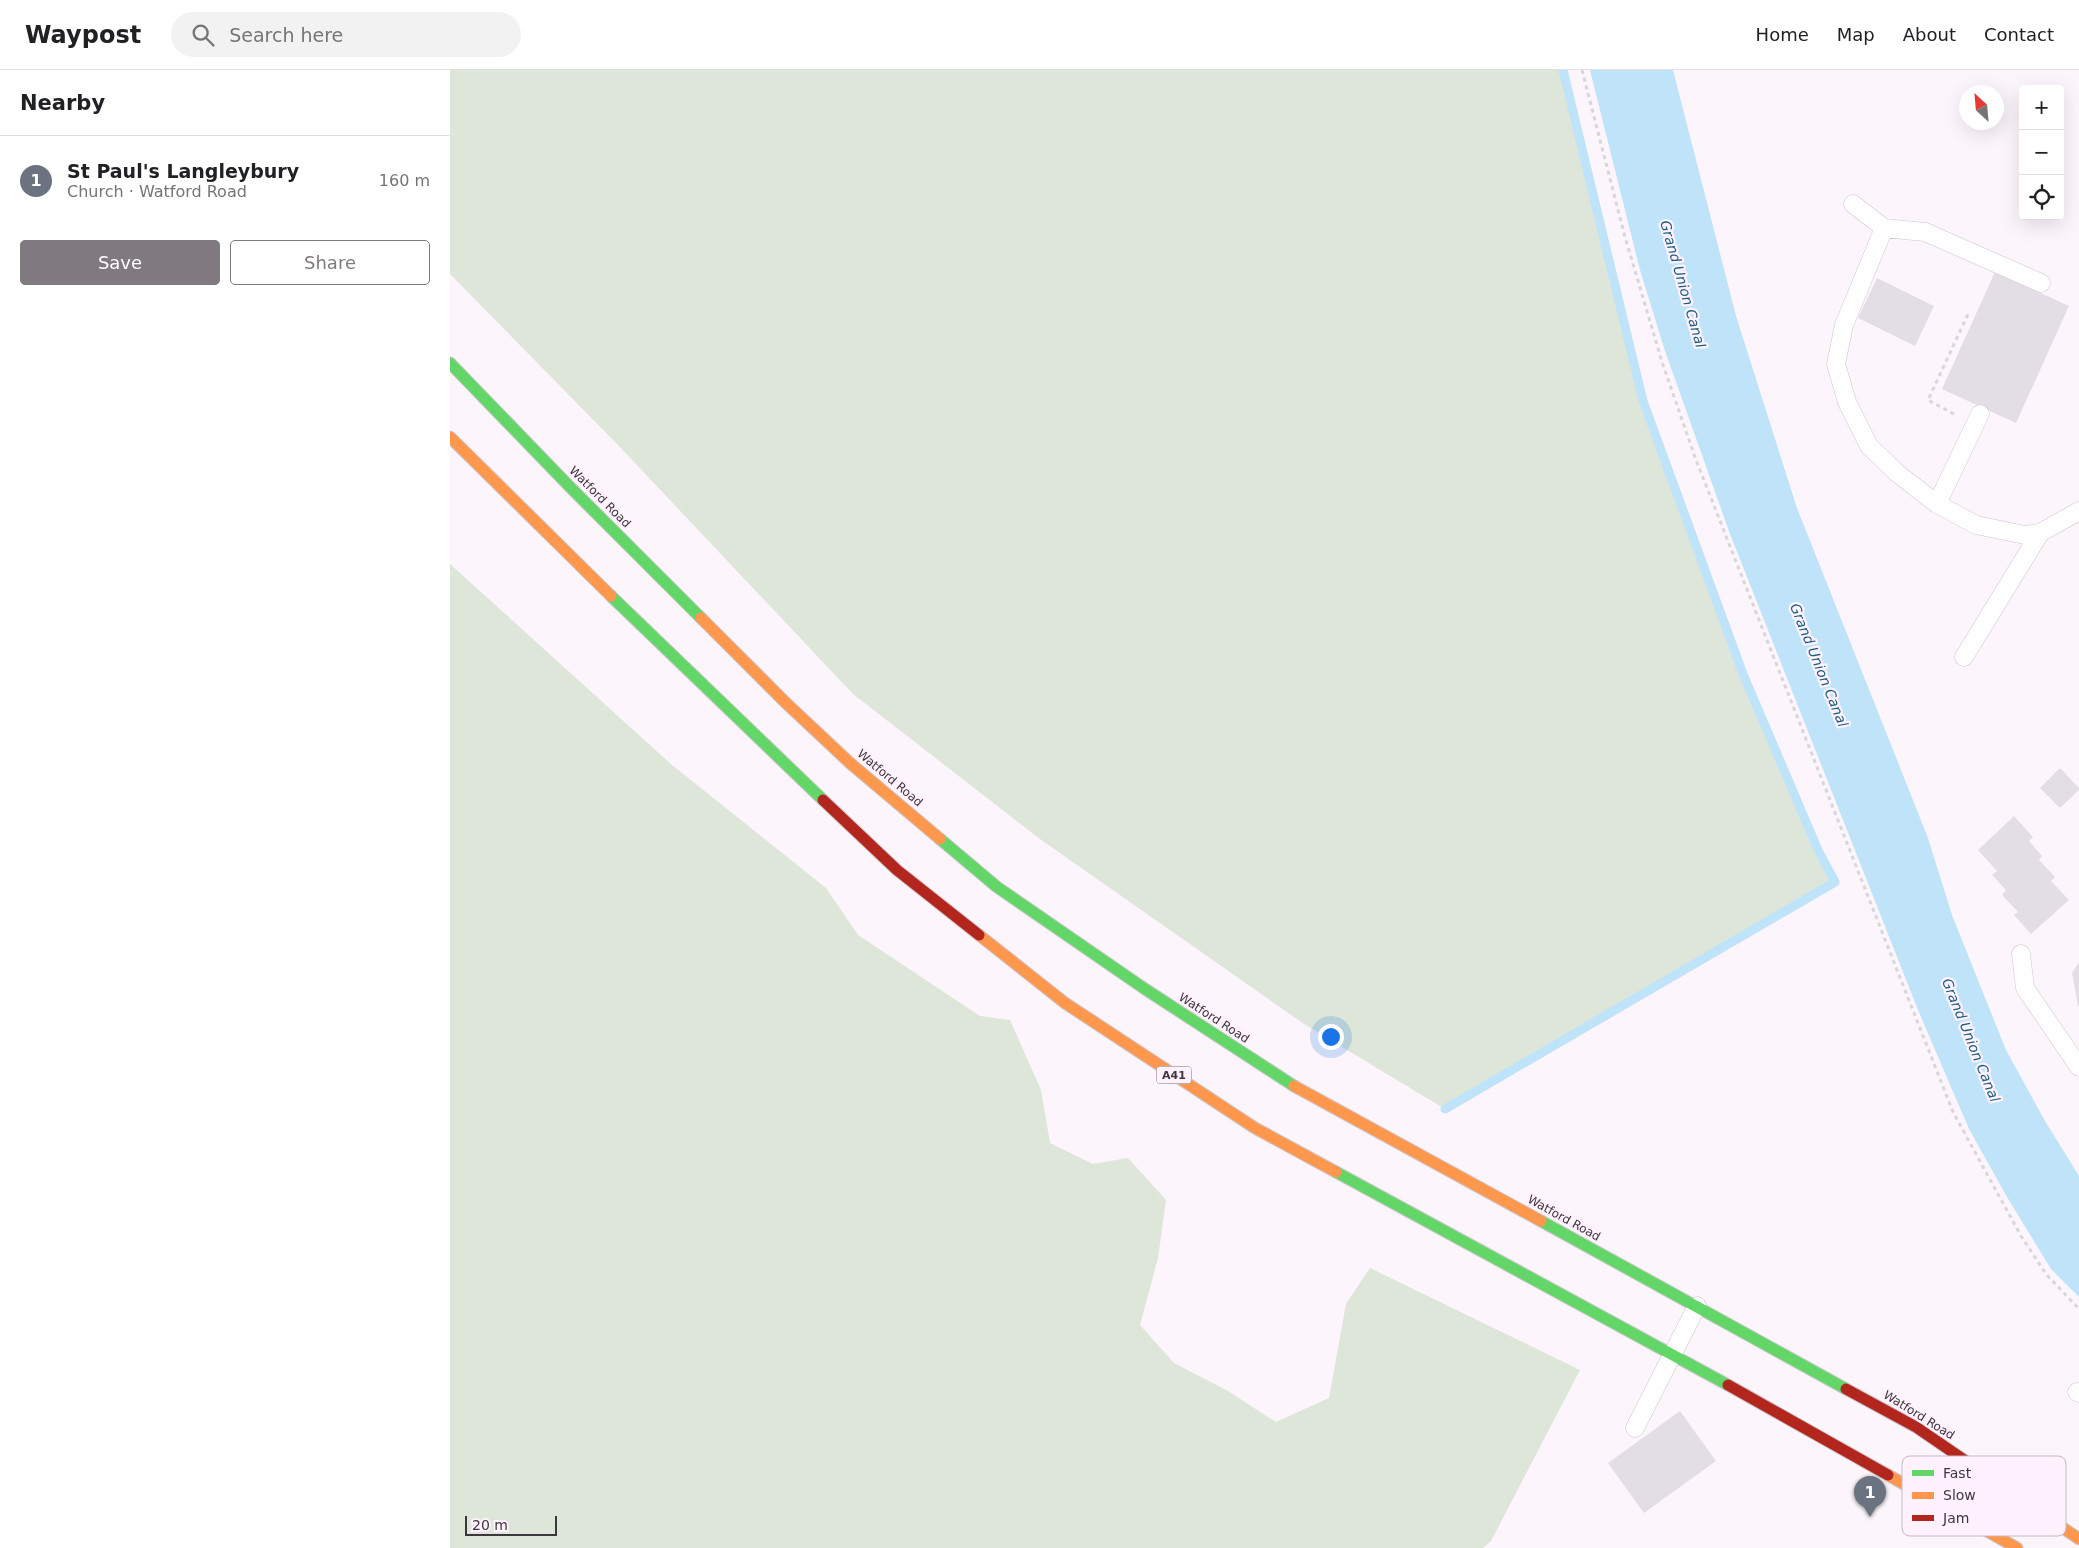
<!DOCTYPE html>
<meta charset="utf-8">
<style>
body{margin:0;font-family:"DejaVu Sans",sans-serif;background:#f2f2f2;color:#202124}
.controls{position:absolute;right:15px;top:15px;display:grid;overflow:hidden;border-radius:5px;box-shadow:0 5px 20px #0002}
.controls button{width:45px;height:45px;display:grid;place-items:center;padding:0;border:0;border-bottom:1px solid #e0e0e0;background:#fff;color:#202124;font:25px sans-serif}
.compass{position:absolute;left:1509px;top:15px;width:45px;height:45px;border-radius:50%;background:#fff;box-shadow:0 5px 20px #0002;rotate:334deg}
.scale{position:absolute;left:15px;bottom:12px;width:92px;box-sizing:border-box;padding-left:5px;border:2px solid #3e363e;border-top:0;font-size:14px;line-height:18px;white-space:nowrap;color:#3e363e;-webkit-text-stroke:4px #fff2fe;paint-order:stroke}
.you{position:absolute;left:880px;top:966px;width:18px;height:18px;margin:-12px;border:4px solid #fff;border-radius:50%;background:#1a73e8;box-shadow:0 0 0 8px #1a73e833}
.badge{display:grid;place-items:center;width:32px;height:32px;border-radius:50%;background:#807980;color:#fff;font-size:16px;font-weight:700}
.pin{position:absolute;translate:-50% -41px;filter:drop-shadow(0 1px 2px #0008)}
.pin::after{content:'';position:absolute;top:26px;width:18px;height:15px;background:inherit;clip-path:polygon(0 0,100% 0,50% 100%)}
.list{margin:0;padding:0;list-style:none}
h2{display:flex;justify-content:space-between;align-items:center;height:65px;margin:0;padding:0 20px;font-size:21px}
h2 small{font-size:16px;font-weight:400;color:#757577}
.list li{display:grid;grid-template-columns:32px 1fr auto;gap:15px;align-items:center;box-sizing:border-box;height:90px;padding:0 20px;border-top:1px solid #e0e0e0}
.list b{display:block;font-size:19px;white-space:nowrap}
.list p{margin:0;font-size:16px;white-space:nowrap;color:#757577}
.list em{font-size:16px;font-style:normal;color:#757577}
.actions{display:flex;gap:10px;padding:15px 20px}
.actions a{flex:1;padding:11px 0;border:1px solid #807980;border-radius:5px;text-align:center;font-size:18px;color:#807980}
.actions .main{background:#807980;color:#fff}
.icon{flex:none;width:28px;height:28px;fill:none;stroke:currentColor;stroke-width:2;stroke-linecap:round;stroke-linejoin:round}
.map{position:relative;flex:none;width:1629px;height:1478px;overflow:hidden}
header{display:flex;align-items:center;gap:30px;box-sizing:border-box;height:70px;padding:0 25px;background:#fff;border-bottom:1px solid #e0e0e0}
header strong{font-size:24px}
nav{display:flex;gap:28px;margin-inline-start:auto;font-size:18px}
.search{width:350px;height:45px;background:#f2f2f2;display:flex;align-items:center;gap:12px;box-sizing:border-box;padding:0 18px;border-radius:28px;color:#757577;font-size:19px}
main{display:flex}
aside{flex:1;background:#fff}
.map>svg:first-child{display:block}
</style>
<header>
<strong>Waypost</strong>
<div class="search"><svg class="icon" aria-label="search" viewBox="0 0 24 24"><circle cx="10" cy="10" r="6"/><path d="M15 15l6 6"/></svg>Search here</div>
<nav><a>Home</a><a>Map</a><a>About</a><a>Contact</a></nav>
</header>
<main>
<aside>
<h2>Nearby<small></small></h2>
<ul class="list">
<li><span class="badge" style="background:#6b7280">1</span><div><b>St Paul's Langleybury</b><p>Church · Watford Road</p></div><em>160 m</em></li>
</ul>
<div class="actions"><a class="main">Save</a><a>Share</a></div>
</aside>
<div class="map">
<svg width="1629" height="1478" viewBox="0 0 1629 1478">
<rect width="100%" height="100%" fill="#fcf5fb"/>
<!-- green -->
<path fill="#dde6d9" d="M0 0H1113L1193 331 1293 604 1368 780 1385 812 995 1039 854 954 590 769 403 624 168 375 0 204Z
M0 494 222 695 376 818 408 865 530 946 560 950 591 1020 600 1073 643 1094 678 1088 716 1130 708 1188 690 1255 724 1293 778 1321 826 1352 879 1328 896 1234 920 1198 1130 1300 1041 1471 1033 1478H0Z"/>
<!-- water -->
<path fill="#bfe4f9" d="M1140 0H1223L1286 246 1347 438 1478 768 1502 845 1556 980 1595 1051 1629 1106V1227L1601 1199 1557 1127 1519 1059 1468 940 1280 464 1215 281 1190 200Z"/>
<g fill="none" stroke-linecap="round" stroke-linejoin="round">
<!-- stream -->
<path stroke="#bfe4f9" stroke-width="9" d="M995 1039 1385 812 1368 780 1293 604 1193 331 1113 0"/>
</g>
<!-- building -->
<path fill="#e3dee6" d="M1545 202 1619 236 1566 353 1492 319Z
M1427 208 1484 236 1465 276 1408 248Z
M1610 698 1629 718V720L1610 738 1590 718Z
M1564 746 1583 767 1579 771 1592 786 1589 790 1605 807 1601 811 1619 830 1581 864 1564 845 1568 842 1552 825 1556 820 1542 805 1547 801 1528 780Z
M1629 892V936H1628L1622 903Z
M1230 1341 1266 1391 1194 1443 1158 1393Z"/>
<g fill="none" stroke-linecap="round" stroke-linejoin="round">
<defs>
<path id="lane" d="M1403 134 1434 158 1394 255 1386 294 1397 332 1419 376 1447 403 1487 434 1526 455 1575 465 1590 463 1629 441
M1434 158 1475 162 1591 213
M1487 434 1530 344
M1514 587 1590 463
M1571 884 1575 918 1629 997
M1627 1322 1629 1323
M1185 1358 1247 1236"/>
<path id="fast" d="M0 293 120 417 251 548
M161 526 373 730
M490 769 547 817 695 919 844 1016
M886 1102 1278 1315
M1091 1151 1396 1319"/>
<path id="slow" d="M0 367 161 526
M251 548 336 633 400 693 490 769
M529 865 615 933 805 1058 886 1102
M844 1016 1091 1151
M1438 1405 1567 1478
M1558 1420 1629 1469"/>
<path id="jam" d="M373 730 447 800 529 865
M1278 1315 1438 1405
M1396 1319 1466 1357 1558 1420"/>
</defs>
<!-- lane casing -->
<use href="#lane" stroke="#cdc6cd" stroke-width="19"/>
<!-- fast casing -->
<use href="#fast" stroke="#cdc6cd" stroke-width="13"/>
<!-- slow casing -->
<use href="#slow" stroke="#cdc6cd" stroke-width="13"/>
<!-- jam casing -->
<use href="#jam" stroke="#cdc6cd" stroke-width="13"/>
<!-- path -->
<path stroke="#d8d6d8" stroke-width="3" stroke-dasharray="4 4" stroke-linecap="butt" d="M1132 0 1175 167 1212 292 1246 390 1503 1042 1571 1166 1596 1204 1629 1239
M1504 344 1478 330 1519 242"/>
<!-- lane -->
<use href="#lane" stroke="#fffefe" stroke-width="18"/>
<!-- fast -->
<use href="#fast" stroke="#63d668" stroke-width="11"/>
<!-- slow -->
<use href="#slow" stroke="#ff974d" stroke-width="11"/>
<!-- jam -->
<use href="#jam" stroke="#b3261e" stroke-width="11"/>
</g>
<g text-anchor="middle" stroke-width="4.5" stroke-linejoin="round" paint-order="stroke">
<!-- shield labels -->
<rect fill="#fff2fe" stroke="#786e78" stroke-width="1" x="706.5" y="996.5" width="35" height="17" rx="4"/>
<g font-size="11" font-weight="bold" fill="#3e363e">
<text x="724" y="1009">A41</text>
</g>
<!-- street labels -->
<g font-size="12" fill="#3e363e" stroke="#fff2fe">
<text transform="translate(150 427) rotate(45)" y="4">Watford Road</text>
<text transform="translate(440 708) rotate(40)" y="4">Watford Road</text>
<text transform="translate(764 948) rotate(33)" y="4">Watford Road</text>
<text transform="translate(1114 1148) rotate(29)" y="4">Watford Road</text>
<text transform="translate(1469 1345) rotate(32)" y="4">Watford Road</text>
</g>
<!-- water labels -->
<g font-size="14" font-style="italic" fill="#1b5e7a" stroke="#fff2fe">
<text transform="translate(1233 214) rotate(74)" y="5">Grand Union Canal</text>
<text transform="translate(1369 595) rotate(68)" y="5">Grand Union Canal</text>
<text transform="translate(1521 970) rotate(68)" y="5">Grand Union Canal</text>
</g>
</g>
<!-- legend -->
<rect x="1452" y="1386" width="164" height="80" rx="8" fill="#fff2fe" stroke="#c5bac4" stroke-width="1"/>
<rect x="1462" y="1400" width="22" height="6" fill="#63d668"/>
<rect x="1462" y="1422" width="22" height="7" fill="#ff974d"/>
<rect x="1462" y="1445" width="22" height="6" fill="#b3261e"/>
<g font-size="14" fill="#3e363e">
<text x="1493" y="1408">Fast</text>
<text x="1493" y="1430">Slow</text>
<text x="1493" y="1453">Jam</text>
</g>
</svg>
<div class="controls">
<button>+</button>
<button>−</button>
<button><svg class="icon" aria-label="locate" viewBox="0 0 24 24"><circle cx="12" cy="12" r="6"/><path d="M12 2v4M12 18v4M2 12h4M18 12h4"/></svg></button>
</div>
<svg class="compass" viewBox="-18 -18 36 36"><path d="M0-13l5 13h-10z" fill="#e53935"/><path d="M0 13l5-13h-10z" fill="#757577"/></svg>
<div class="scale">20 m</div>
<div class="you"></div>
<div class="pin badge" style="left:1420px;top:1447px;background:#6b7280">1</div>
</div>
</main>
